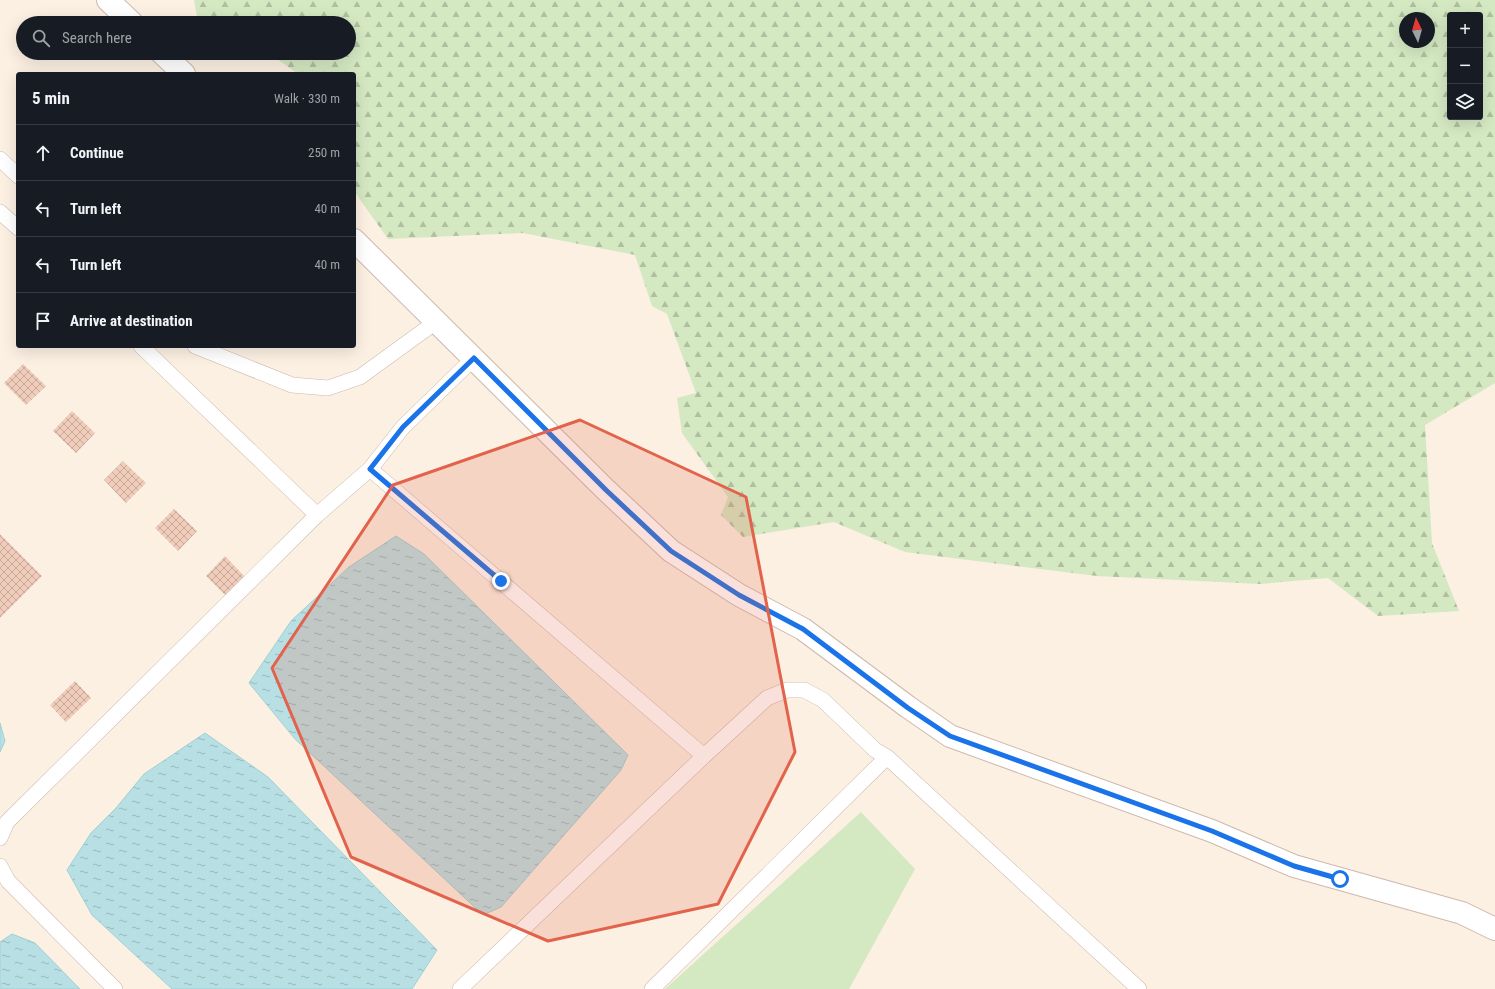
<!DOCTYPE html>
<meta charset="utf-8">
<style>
body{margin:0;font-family:"Roboto Condensed",sans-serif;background:#242831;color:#f1f3f6}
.controls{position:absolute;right:12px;top:12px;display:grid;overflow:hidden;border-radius:4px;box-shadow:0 4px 16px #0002}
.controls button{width:36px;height:36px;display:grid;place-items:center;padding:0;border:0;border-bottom:1px solid #363941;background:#171b24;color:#f1f3f6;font:20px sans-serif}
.compass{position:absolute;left:1399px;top:12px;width:36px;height:36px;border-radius:50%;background:#171b24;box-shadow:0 4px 16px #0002;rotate:355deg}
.stop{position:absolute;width:12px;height:12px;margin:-9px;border:3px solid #1a73e8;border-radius:50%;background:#fff}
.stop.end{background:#1a73e8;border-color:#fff;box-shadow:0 1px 4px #0008}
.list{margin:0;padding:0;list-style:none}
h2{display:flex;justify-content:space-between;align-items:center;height:52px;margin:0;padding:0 16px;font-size:17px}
h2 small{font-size:13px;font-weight:400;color:#9ea1a6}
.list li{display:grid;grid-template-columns:26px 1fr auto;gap:12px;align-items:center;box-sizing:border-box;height:56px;padding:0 16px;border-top:1px solid #363941}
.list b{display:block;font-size:15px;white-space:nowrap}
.list em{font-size:13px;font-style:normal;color:#9ea1a6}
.icon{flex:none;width:22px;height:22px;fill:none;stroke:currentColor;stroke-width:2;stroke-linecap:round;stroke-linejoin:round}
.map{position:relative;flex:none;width:1495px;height:989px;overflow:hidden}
.search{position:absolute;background:#171b24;box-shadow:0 4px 16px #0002;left:16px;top:16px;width:340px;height:44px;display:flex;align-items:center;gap:10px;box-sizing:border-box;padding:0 14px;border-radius:22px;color:#9ea1a6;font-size:15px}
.panel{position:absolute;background:#171b24;box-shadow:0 4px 16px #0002;left:16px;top:72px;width:340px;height:276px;border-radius:4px}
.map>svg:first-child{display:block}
</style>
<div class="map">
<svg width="1495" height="989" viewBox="0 0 1495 989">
<defs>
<pattern id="forest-firs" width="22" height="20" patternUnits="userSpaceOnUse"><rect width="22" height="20" fill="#d4e8c2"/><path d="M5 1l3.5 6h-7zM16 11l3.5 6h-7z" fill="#b0bfa0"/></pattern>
<pattern id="water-ripples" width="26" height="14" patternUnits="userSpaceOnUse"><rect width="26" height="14" fill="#b8e0e4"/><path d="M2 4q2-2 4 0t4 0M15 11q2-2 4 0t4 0" fill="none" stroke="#9ab8bb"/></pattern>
<pattern id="building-cross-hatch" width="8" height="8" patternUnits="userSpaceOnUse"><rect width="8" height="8" fill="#f0ccbb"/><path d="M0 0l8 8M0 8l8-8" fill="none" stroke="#c7a89a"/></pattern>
</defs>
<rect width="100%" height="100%" fill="#fbf0e2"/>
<!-- green -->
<path fill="#d4e8c2" d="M861 812 915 869 849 989H665Z"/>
<!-- forest -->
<path fill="url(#forest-firs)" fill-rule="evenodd" d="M194 0H1495V383L1425 425 1432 543 1459 611 1378 616 1328 578 1260 584 1097 576 905 552 834 522 743 537 721 515 728 497 682 433 677 398 696 393 667 314 652 306 635 255 523 233 388 239 354 191V74H298L269 53H349V23H201L198 22ZM1450 15H1480V117H1450ZM1405 18H1429V42H1405Z"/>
<!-- water -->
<path fill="url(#water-ripples)" stroke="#9ed1d5" d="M396 536 424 554 628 755 621 770 501 907 483 915 295 739 249 683 291 621 349 567Z
M0 723 5 741 0 752Z
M205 733 268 777 437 950 412 989H172L92 915 67 870 91 833 116 808 144 774Z
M12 934 35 943 80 989H0V942Z"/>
<!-- building -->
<path fill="url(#building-cross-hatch)" d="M23 364 46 386 26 405 4 383Z
M72 411 95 433 76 453 53 431Z
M123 461 146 483 126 503 104 480Z
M174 509 197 531 178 551 155 528Z
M0 534 42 576 0 618Z
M225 556 247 579 228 598 206 576Z
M75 681 91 698 66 722 50 705Z"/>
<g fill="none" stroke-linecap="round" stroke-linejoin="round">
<defs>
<path id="service" d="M0 159 18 176
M0 212 18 228
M141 346 317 515
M195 346 292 385 328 388 360 377 437 321
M370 469 403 427 474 358
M704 756 767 698 787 690H804L823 700 875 750 887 757 1139 989
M0 838 7 822 317 515 370 469 704 756 460 989
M0 866 8 881 115 989
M652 989 887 757"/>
<path id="minor" d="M108 0 132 23
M162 53 184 74
M354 240 606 490 671 551 739 595 803 629 908 707 950 736 1212 831 1294 866 1462 913 1495 929"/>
</defs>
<!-- service casing -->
<use href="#service" stroke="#ceb9ad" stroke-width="16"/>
<!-- minor casing -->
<use href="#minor" stroke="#ceb9ad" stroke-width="24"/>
<!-- service -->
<use href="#service" stroke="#fff" stroke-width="15"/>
<!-- minor -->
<use href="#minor" stroke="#fff" stroke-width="22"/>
</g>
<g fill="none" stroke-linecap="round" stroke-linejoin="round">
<!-- route -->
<path stroke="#1a73e8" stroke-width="5" d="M501 581 370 469 403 427 474 358 606 490 671 551 739 595 803 629 908 708 950 736 1212 831 1294 866 1340 879"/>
</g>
<!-- marked area -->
<path fill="#e2624b" fill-opacity="0.2" stroke="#e2624b" stroke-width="3" stroke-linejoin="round" d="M580 420 746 497 795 752 718 904 548 941 351 857 272 668 393 485Z"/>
</svg>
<div class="controls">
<button>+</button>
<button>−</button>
<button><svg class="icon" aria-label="layers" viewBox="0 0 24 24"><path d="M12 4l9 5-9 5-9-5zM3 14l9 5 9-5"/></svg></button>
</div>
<svg class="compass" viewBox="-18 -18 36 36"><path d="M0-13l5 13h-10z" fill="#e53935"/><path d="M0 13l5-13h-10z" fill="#9ea1a6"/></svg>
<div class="stop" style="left:1340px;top:879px"></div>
<div class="stop end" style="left:501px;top:581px"></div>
<div class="search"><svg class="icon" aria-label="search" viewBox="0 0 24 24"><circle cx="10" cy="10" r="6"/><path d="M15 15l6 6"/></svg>Search here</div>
<section class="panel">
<h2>5 min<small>Walk · 330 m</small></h2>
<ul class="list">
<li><svg class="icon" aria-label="ahead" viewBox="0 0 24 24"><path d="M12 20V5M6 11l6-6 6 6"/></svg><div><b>Continue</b></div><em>250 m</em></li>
<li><svg class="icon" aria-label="left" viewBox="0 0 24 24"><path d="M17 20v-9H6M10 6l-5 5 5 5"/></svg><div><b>Turn left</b></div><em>40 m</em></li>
<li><svg class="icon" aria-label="left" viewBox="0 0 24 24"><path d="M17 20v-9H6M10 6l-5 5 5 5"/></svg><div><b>Turn left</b></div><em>40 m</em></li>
<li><svg class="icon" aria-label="arrive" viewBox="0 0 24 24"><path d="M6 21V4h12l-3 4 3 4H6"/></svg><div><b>Arrive at destination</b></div></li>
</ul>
</section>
</div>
